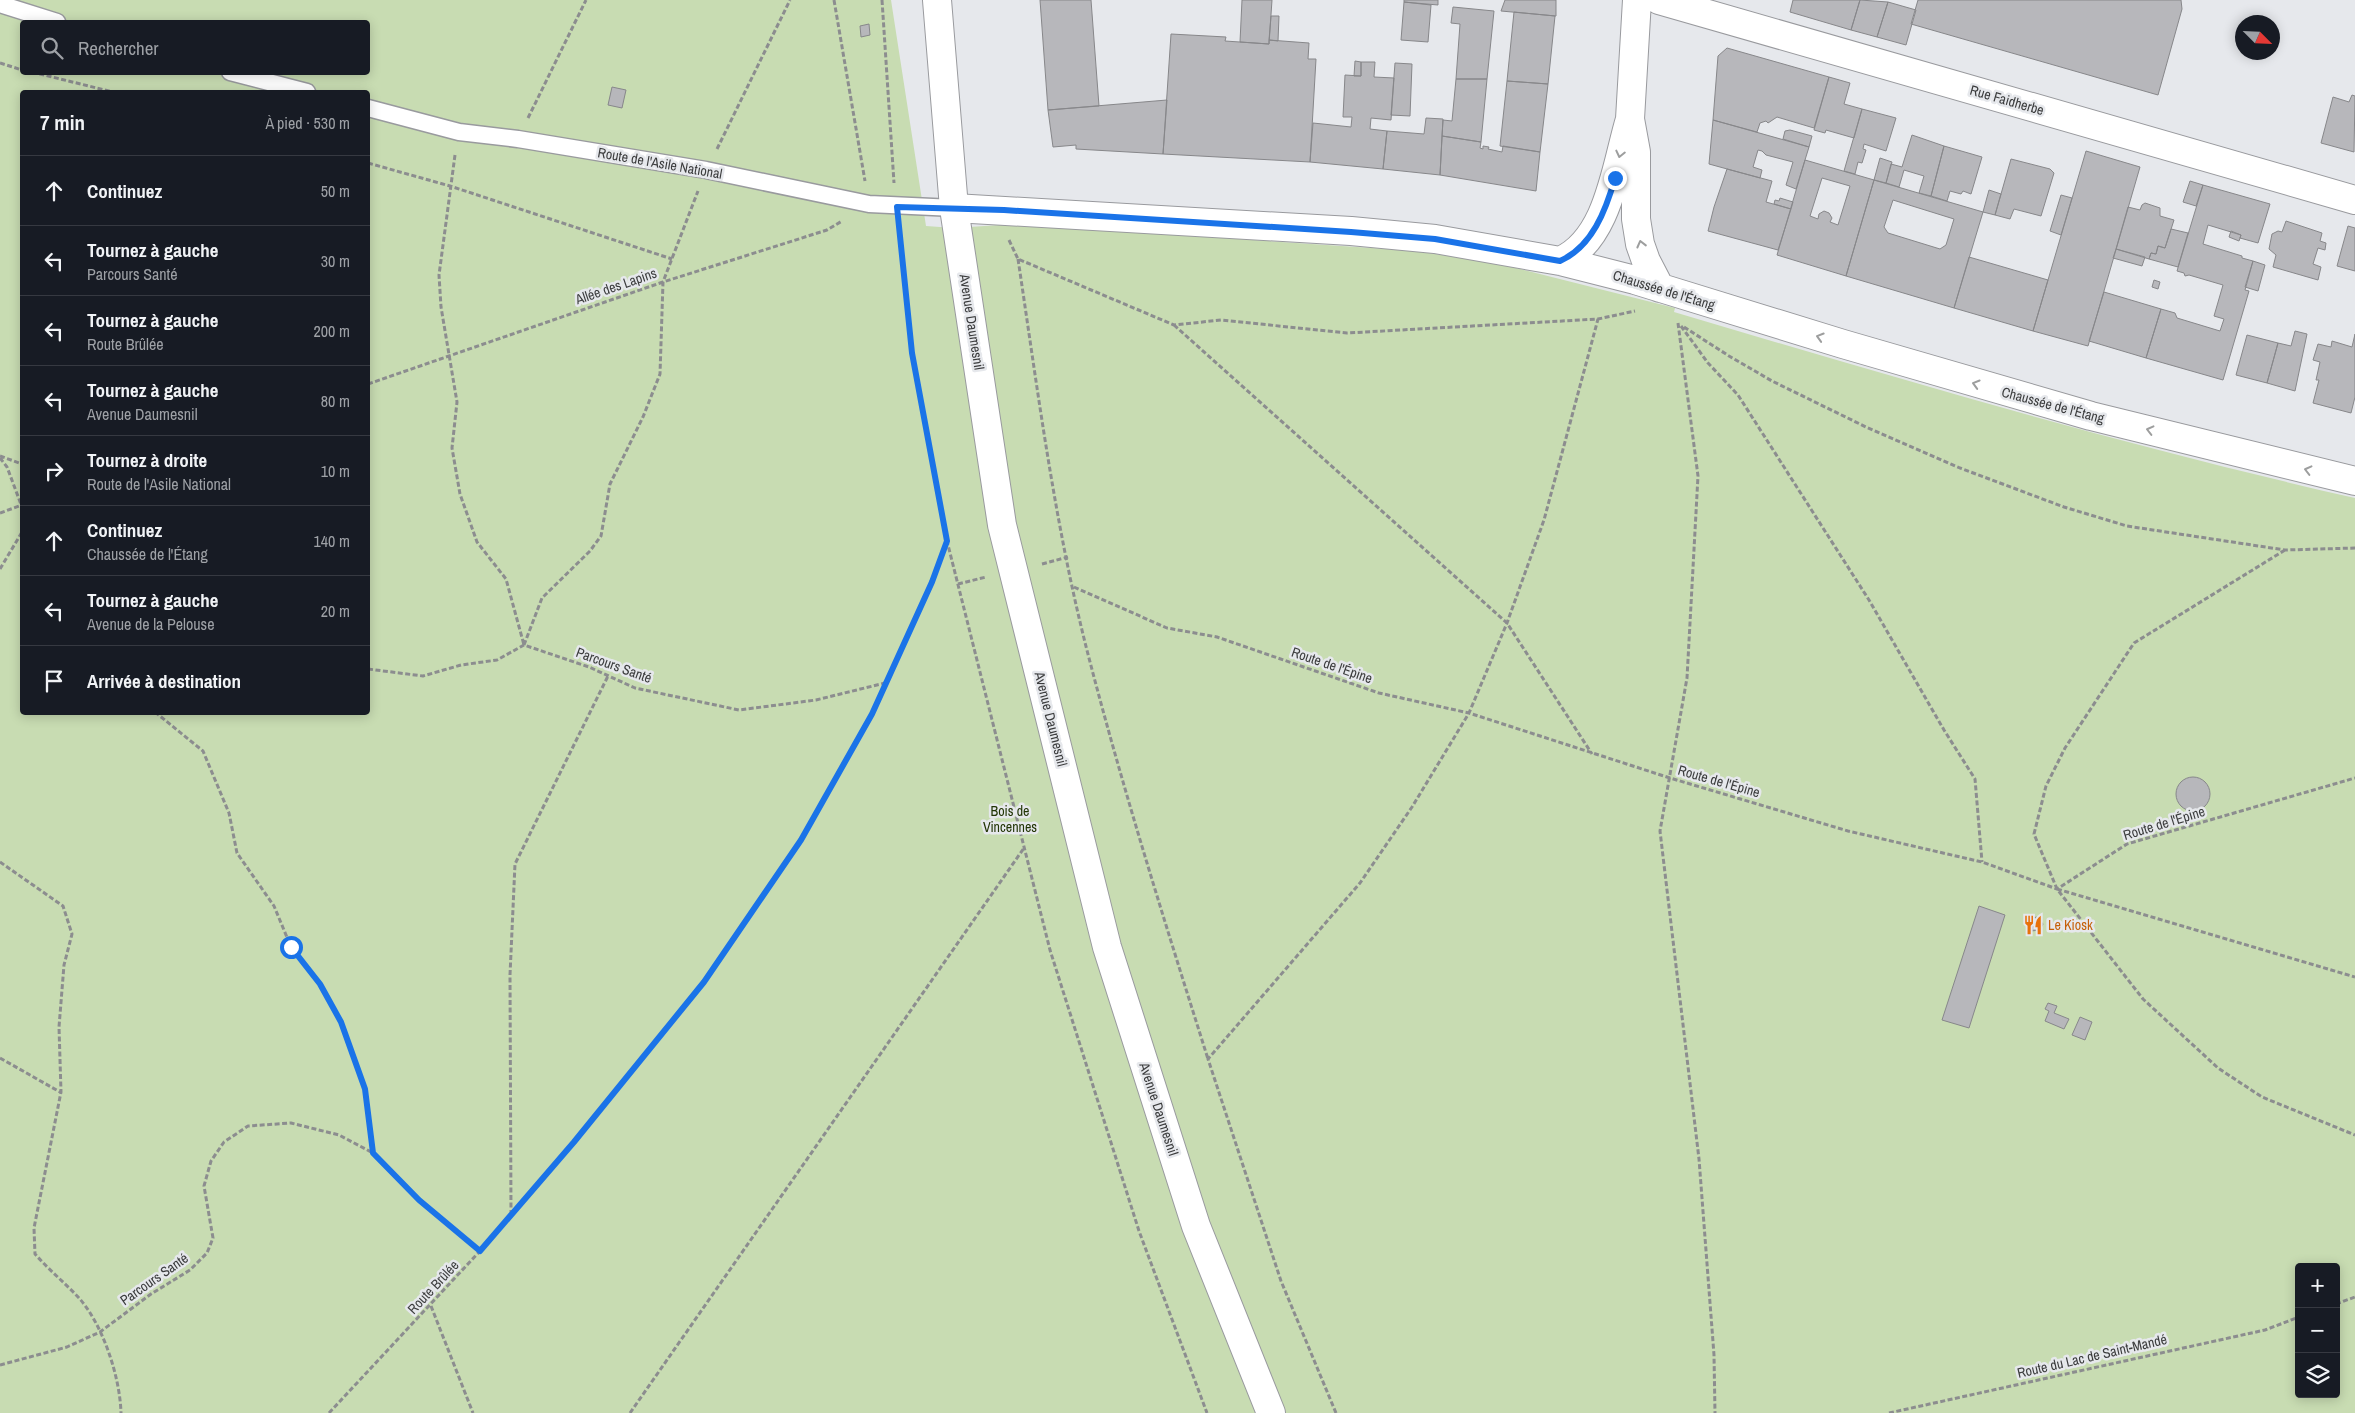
<!DOCTYPE html>
<html lang="fr">
<meta charset="utf-8">
<style>
body{margin:0;font-family:"Archivo Narrow",sans-serif;background:#242831;color:#f1f3f6}
.controls{position:absolute;right:15px;bottom:15px;display:grid;overflow:hidden;border-radius:5px;box-shadow:0 2px 12px #0003}
.controls button{width:45px;height:45px;display:grid;place-items:center;padding:0;border:0;border-bottom:1px solid #363941;background:#171b24;color:#f1f3f6;font:25px sans-serif}
.compass{position:absolute;left:2235px;top:15px;width:45px;height:45px;border-radius:50%;background:#171b24;box-shadow:0 2px 12px #0003;rotate:114deg}
.stop{position:absolute;width:15px;height:15px;margin:-11px;border:4px solid #1a73e8;border-radius:50%;background:#fff}
.stop.end{background:#1a73e8;border-color:#fff;box-shadow:0 1px 5px #0008}
.list{margin:0;padding:0;list-style:none}
h2{display:flex;justify-content:space-between;align-items:center;height:65px;margin:0;padding:0 20px;font-size:21px}
h2 small{font-size:16px;font-weight:400;color:#9ea1a6}
.list li{display:grid;grid-template-columns:32px 1fr auto;gap:15px;align-items:center;box-sizing:border-box;height:70px;padding:0 20px;border-top:1px solid #363941}
.list b{display:block;font-size:19px;white-space:nowrap}
.list p{margin:0;font-size:16px;white-space:nowrap;color:#9ea1a6}
.list em{font-size:16px;font-style:normal;color:#9ea1a6}
.icon{flex:none;width:28px;height:28px;fill:none;stroke:currentColor;stroke-width:2;stroke-linecap:round;stroke-linejoin:round}
.map{position:relative;flex:none;width:2355px;height:1413px;overflow:hidden}
.search{position:absolute;background:#171b24;box-shadow:0 2px 12px #0003;left:20px;top:20px;width:350px;height:55px;display:flex;align-items:center;gap:12px;box-sizing:border-box;padding:0 18px;border-radius:5px;color:#9ea1a6;font-size:19px}
.panel{position:absolute;background:#171b24;box-shadow:0 2px 12px #0003;left:20px;top:90px;width:350px;height:625px;border-radius:5px}
.map>svg:first-child{display:block}
</style>
<div class="map">
<svg width="2355" height="1413" viewBox="0 0 2355 1413">
<rect width="100%" height="100%" fill="#e6e8ec"/>
<!-- green -->
<path fill="#c8dcb2" fill-rule="evenodd" d="M0 0H891L926 226 954 228 1015 224 1417 251 1504 265 1675 308 1674 312C1899 379 2126 446 2355 498V1413H0ZM22 22H368V72H22ZM22 92H368V712H22ZM2299 1267H2336V1394H2299Z"/>
<!-- building -->
<path fill="#b7b7bb" stroke="#87878a" fill-rule="evenodd" d="M1040 0H1091L1099 106 1048 110Z
M1242 0H1272L1269 44 1240 42Z
M1404 0H1438V5L1404 2Z
M1505 0H1556V16L1501 11Z
M1793 0H1860L1851 30 1790 12Z
M1860 0 1888 2 1877 37 1851 30Z
M1918 0H2181L2182 9 2158 95 1911 24Z
M1404 2 1431 5 1428 42 1401 40Z
M1888 2 1916 10 1906 45 1877 37Z
M1453 7 1494 11 1487 79H1456L1460 24 1451 23Z
M1514 12 1555 16 1548 84 1507 81Z
M1271 16H1279L1278 41 1269 40Z
M869 24 870 35 861 37 860 26Z
M1171 34 1226 37 1225 41 1269 44V40L1309 43 1308 59H1316L1310 162 1163 154Z
M1727 48 1829 77 1814 128 1777 117 1768 123 1766 121 1760 123 1757 132 1713 120 1718 56Z
M1355 61 1361 62V76H1354Z
M1361 62H1375L1374 77 1394 78 1391 120 1371 118 1370 129 1387 131 1383 169 1310 162 1313 123 1351 127 1352 117H1343L1345 75 1361 76Z
M1395 63 1412 64 1410 116 1391 115Z
M1829 77 1850 83 1844 104 1862 109 1854 138 1826 130 1825 133 1814 130Z
M1456 79H1487L1481 142 1442 136 1443 120 1452 121Z
M1507 81 1548 84 1540 152 1500 146Z
M612 87 626 90 622 108 608 105Z
M2352 95 2355 96 2354 152 2321 143 2333 97 2349 102Z
M1167 100 1163 154 1076 149V145L1053 147 1048 110Z
M1862 109 1896 118 1886 151 1864 144 1863 149 1866 150 1862 163 1858 162 1855 174 1844 171Z
M1426 118 1443 119 1440 175 1383 169 1387 131 1424 134Z
M1713 120 1809 147 1796 189 1786 185 1793 162 1766 155 1762 151 1758 150 1753 167 1762 170 1760 178 1709 164Z
M1790 130 1812 136 1809 147 1783 139 1785 131Z
M1912 135 1944 146 1931 196 1919 193 1924 176 1904 170 1899 187 1886 183 1891 164 1902 167Z
M1442 136 1481 142 1480 148 1483 149V146L1489 147 1488 149 1502 152 1503 146 1540 152 1536 191 1440 175Z
M1944 146 1982 157 1971 194 1963 191 1961 194 1950 191 1947 201 1931 196Z
M2086 151 2140 167 2088 346 2033 331Z
M1880 158 1892 162 1886 183 1874 180Z
M2011 159 2050 169 2054 173 2041 216 2014 209 2010 219 1995 215Z
M1805 160 1874 180 1846 276 1777 255ZM1822 178 1850 186 1838 225 1830 222 1832 218 1829 213 1824 211 1819 214 1818 219 1810 216Z
M1727 169 1772 181 1766 202 1791 209 1778 250 1708 231 1714 207Z
M1874 180 1983 212 1954 308 1846 276ZM1893 200 1954 219 1946 245 1940 249 1888 233 1884 227Z
M2190 181 2203 185 2196 206 2183 202Z
M2203 185 2270 204 2258 243 2240 238 2241 235 2208 225 2203 244 2242 256V258L2253 261 2245 290 2249 291 2223 380 2146 358 2161 309 2175 313 2177 318 2220 331 2224 319 2214 316 2223 285 2189 275 2185 276 2184 273 2177 271Z
M1989 190 2001 194 1995 215 1983 212Z
M2061 195 2072 198 2061 235 2050 231Z
M1780 198 1793 202 1791 209 1774 204 1775 200 1779 201Z
M2145 203 2160 208V216L2174 220 2165 248 2158 246 2156 254 2151 253 2149 259 2116 249 2128 207 2140 210 2142 205Z
M2286 221 2322 233 2320 241 2326 243 2325 250 2318 248 2313 264 2321 267 2318 280 2273 267 2276 255 2269 249 2272 234 2278 231 2282 232Z
M2348 226 2355 228V271L2337 266Z
M2171 229 2188 233 2178 267 2149 259 2151 253 2156 254 2158 246 2165 248Z
M2231 231 2241 235 2239 241 2229 237Z
M2116 249 2145 257 2142 266 2113 258Z
M1969 257 2048 280 2033 331 1954 308Z
M2253 261 2265 265 2258 291 2245 287Z
M2154 280 2160 282 2158 289 2152 287Z
M2104 292 2161 309 2146 358 2089 341Z
M2295 331 2307 334 2295 391 2267 383 2278 343 2291 346Z
M2355 334V397L2351 413 2313 403 2319 380H2316L2320 362 2313 360 2318 344 2331 347 2332 341 2352 347Z
M2247 335 2278 343 2267 383 2236 375Z
M2176 794a17 17 0 1 1 34 0a17 17 0 1 1-34 0Z
M1979 906 2005 915 1969 1028 1942 1020Z
M2038 917 2043 924 2040 930 2031 931 2026 925 2030 918Z
M2048 1003 2057 1006 2054 1013 2069 1019 2064 1029 2045 1021 2049 1011 2045 1009Z
M2080 1017 2092 1022 2085 1040 2072 1035Z"/>
<g fill="none" stroke-linecap="round" stroke-linejoin="round">
<defs>
<path id="lane" d="M0 4 57 22
M230 72 307 92
M368 108 459 132 518 139 706 170 869 204 954 208"/>
<path id="street" d="M1659 0 2355 200
M1630 119 1637 0
M954 208 1351 231 1435 239 1560 261 1635 280 1843 344 2091 416 2355 481
M1560 261C1609 240 1616 165 1630 119L1636 152V219L1640 244 1646 261 1660 288"/>
<path id="secondary" d="M937 0 954 208 1002 525 1107 947 1196 1226 1271 1413"/>
</defs>
<!-- lane casing -->
<use href="#lane" stroke="#999a9e" stroke-width="19"/>
<!-- street casing -->
<use href="#street" stroke="#999a9e" stroke-width="30"/>
<!-- secondary casing -->
<use href="#secondary" stroke="#999a9e" stroke-width="30"/>
<!-- path -->
<path stroke="#8c8d8f" stroke-width="3" stroke-dasharray="5 2.5" stroke-linecap="butt" d="M834 0 865 181
M882 0 894 183
M0 63 22 70
M32 72 113 92
M528 118 586 0
M717 149 790 0
M455 155 439 275 441 307 457 402 452 448 460 494 477 542 506 579 524 645
M368 163 450 186 672 259
M899 229 912 353 947 541 1050 950 1139 1231 1207 1413
M1009 240 1018 259 1174 325 1221 320 1347 333 1598 319 1635 311
M1018 259C1038 392 1055 528 1089 658 1124 793 1166 926 1208 1059
M1678 323 1698 476 1687 678 1660 831 1699 1159 1714 1355 1715 1413
M1174 325 1507 623 1592 754
M1681 326 1708 363 1738 395 1869 600 1944 730 1975 779 1982 862
M1684 327 1729 356 1772 381 1866 427 1960 468 2064 507 2127 526 2285 550 2355 548
M368 384 663 282 827 230 842 221
M0 456 22 464
M0 458 7 467 22 507
M0 513 22 505
M2285 550 2134 643 2065 748 2046 786 2034 834 2057 889 2143 999 2218 1068 2262 1097 2355 1135
M1042 564 1068 557
M0 569 22 532
M958 584 986 577
M1074 587 1167 628 1217 637 1379 693 1469 713 1670 778 1848 831 1982 862 2057 889 2127 844 2355 778
M524 645 542 598 590 551 601 536 610 484 643 417 660 374 663 282 698 191
M368 669 423 676 461 665 497 660 524 645 589 667 635 688 739 710 816 700 885 683
M155 712 203 751 229 813 237 853 274 906 291 947 320 984 341 1022 365 1089 373 1153
M0 862 63 906 72 934 64 965 59 1027 61 1092 34 1228 35 1254C49 1270 65 1283 79 1298 103 1325 120 1377 121 1413
M2057 889 2355 977
M0 1058 60 1092
M511 1215 510 975 515 864 608 676
M2336 1304 2355 1297
M431 1306 473 1413
M0 1365 67 1347 100 1332 151 1294 190 1270 207 1253 213 1238 204 1186 211 1161 224 1142 248 1126 291 1123 339 1135 373 1153 419 1200 480 1251
M329 1413 480 1251 574 1142 704 982 801 840 872 714 932 582 947 542
M630 1413 1024 848
M1336 1413 1281 1281 1208 1059 1360 883 1412 807 1469 713 1507 623 1544 520 1598 319
M1889 1413 2265 1330 2299 1317"/>
<!-- lane -->
<use href="#lane" stroke="#fff" stroke-width="16"/>
<!-- street -->
<use href="#street" stroke="#fff" stroke-width="28"/>
<!-- secondary -->
<use href="#secondary" stroke="#fff" stroke-width="28"/>
</g>
<!-- one-way arrows -->
<defs><path id="oneway-chevron" d="M-2-3.5L2.5 0L-2 3.5" fill="none" stroke-width="1.6" stroke-linecap="round" stroke-linejoin="round" transform="scale(1.25)"/></defs>
<g stroke="#9d9e9e">
<use href="#oneway-chevron" transform="translate(1620 154) rotate(103)"/>
<use href="#oneway-chevron" transform="translate(1641 244) rotate(-104)"/>
<use href="#oneway-chevron" transform="translate(1820 337) rotate(-163)"/>
<use href="#oneway-chevron" transform="translate(1976 384) rotate(-164)"/>
<use href="#oneway-chevron" transform="translate(2150 430) rotate(-166)"/>
<use href="#oneway-chevron" transform="translate(2308 470) rotate(-166)"/>
</g>
<g fill="none" stroke-linecap="round" stroke-linejoin="round">
<!-- route -->
<path stroke="#1a73e8" stroke-width="6" d="M291 947 320 984 341 1022 365 1089 373 1153 419 1200 480 1251 574 1142 704 982 801 840 872 714 932 582 947 541 912 353 897 207 1004 210 1351 232 1435 239 1560 261C1592 247 1606 210 1615 178"/>
</g>
<!-- icons -->
<defs>
<symbol id="restaurant-bare" viewBox="-9 -9 18 18"><path d="M-5-6h1v4h1v-4h1v4h1v-4h1v5L-1.5 .5V6h-2V.5L-5-1ZM5-6V6H3V1.5H1.5Q1.5-4 5-6Z" fill="#e8710a" stroke="#e6e8ec" stroke-width="2.5" paint-order="stroke"/></symbol>
</defs>
<g fill-rule="evenodd">
<use href="#restaurant-bare" x="2019" y="911" width="28" height="28"/>
</g>
<g text-anchor="middle" stroke-width="5" stroke-linejoin="round" paint-order="stroke">
<!-- street labels -->
<g font-size="14" fill="#3b3c3d" stroke="#e6e8ec">
<text transform="translate(2007 100) rotate(16)" y="5">Rue Faidherbe</text>
<text transform="translate(660 163) rotate(10)" y="5">Route de l'Asile National</text>
<text transform="translate(616 286) rotate(-19)" y="5">Allée des Lapins</text>
<text transform="translate(1664 290) rotate(17)" y="5">Chaussée de l'Étang</text>
<text transform="translate(972 322) rotate(81)" y="5">Avenue Daumesnil</text>
<text transform="translate(2053 405) rotate(15)" y="5">Chaussée de l'Étang</text>
<text transform="translate(614 665) rotate(20)" y="5">Parcours Santé</text>
<text transform="translate(1332 665) rotate(19)" y="5">Route de l'Épine</text>
<text transform="translate(1051 719) rotate(76)" y="5">Avenue Daumesnil</text>
<text transform="translate(1719 781) rotate(16)" y="5">Route de l'Épine</text>
<text transform="translate(2164 823) rotate(-17)" y="5">Route de l'Épine</text>
<text transform="translate(1159 1109) rotate(72)" y="5">Avenue Daumesnil</text>
<text transform="translate(154 1279) rotate(-35)" y="5">Parcours Santé</text>
<text transform="translate(433 1287) rotate(-47)" y="5">Route Brûlée</text>
<text transform="translate(2092 1356) rotate(-13)" y="5">Route du Lac de Saint-Mandé</text>
</g>
<!-- park labels -->
<g font-size="14" fill="#223505" stroke="#e6e8ec">
<text x="1010" y="816">Bois de<tspan x="1010" dy="16">Vincennes</tspan></text>
</g>
<!-- food labels -->
<g font-size="14" fill="#c56008" stroke="#e6e8ec" text-anchor="start">
<text x="2048" y="930">Le Kiosk</text>
</g>
</g>
</svg>
<div class="controls">
<button>+</button>
<button>−</button>
<button><svg class="icon" aria-label="layers" viewBox="0 0 24 24"><path d="M12 4l9 5-9 5-9-5zM3 14l9 5 9-5"/></svg></button>
</div>
<svg class="compass" viewBox="-18 -18 36 36"><path d="M0-13l5 13h-10z" fill="#e53935"/><path d="M0 13l5-13h-10z" fill="#9ea1a6"/></svg>
<div class="stop" style="left:291px;top:947px"></div>
<div class="stop end" style="left:1615px;top:178px"></div>
<div class="search"><svg class="icon" aria-label="search" viewBox="0 0 24 24"><circle cx="10" cy="10" r="6"/><path d="M15 15l6 6"/></svg>Rechercher</div>
<section class="panel">
<h2>7 min<small>À pied · 530 m</small></h2>
<ul class="list">
<li><svg class="icon" aria-label="ahead" viewBox="0 0 24 24"><path d="M12 20V5M6 11l6-6 6 6"/></svg><div><b>Continuez</b></div><em>50 m</em></li>
<li><svg class="icon" aria-label="left" viewBox="0 0 24 24"><path d="M17 20v-9H6M10 6l-5 5 5 5"/></svg><div><b>Tournez à gauche</b><p>Parcours Santé</p></div><em>30 m</em></li>
<li><svg class="icon" aria-label="left" viewBox="0 0 24 24"><path d="M17 20v-9H6M10 6l-5 5 5 5"/></svg><div><b>Tournez à gauche</b><p>Route Brûlée</p></div><em>200 m</em></li>
<li><svg class="icon" aria-label="left" viewBox="0 0 24 24"><path d="M17 20v-9H6M10 6l-5 5 5 5"/></svg><div><b>Tournez à gauche</b><p>Avenue Daumesnil</p></div><em>80 m</em></li>
<li><svg class="icon" aria-label="right" viewBox="0 0 24 24"><path d="M7 20v-9h11M14 6l5 5-5 5"/></svg><div><b>Tournez à droite</b><p>Route de l'Asile National</p></div><em>10 m</em></li>
<li><svg class="icon" aria-label="ahead" viewBox="0 0 24 24"><path d="M12 20V5M6 11l6-6 6 6"/></svg><div><b>Continuez</b><p>Chaussée de l'Étang</p></div><em>140 m</em></li>
<li><svg class="icon" aria-label="left" viewBox="0 0 24 24"><path d="M17 20v-9H6M10 6l-5 5 5 5"/></svg><div><b>Tournez à gauche</b><p>Avenue de la Pelouse</p></div><em>20 m</em></li>
<li><svg class="icon" aria-label="arrive" viewBox="0 0 24 24"><path d="M6 21V4h12l-3 4 3 4H6"/></svg><div><b>Arrivée à destination</b></div></li>
</ul>
</section>
</div>
